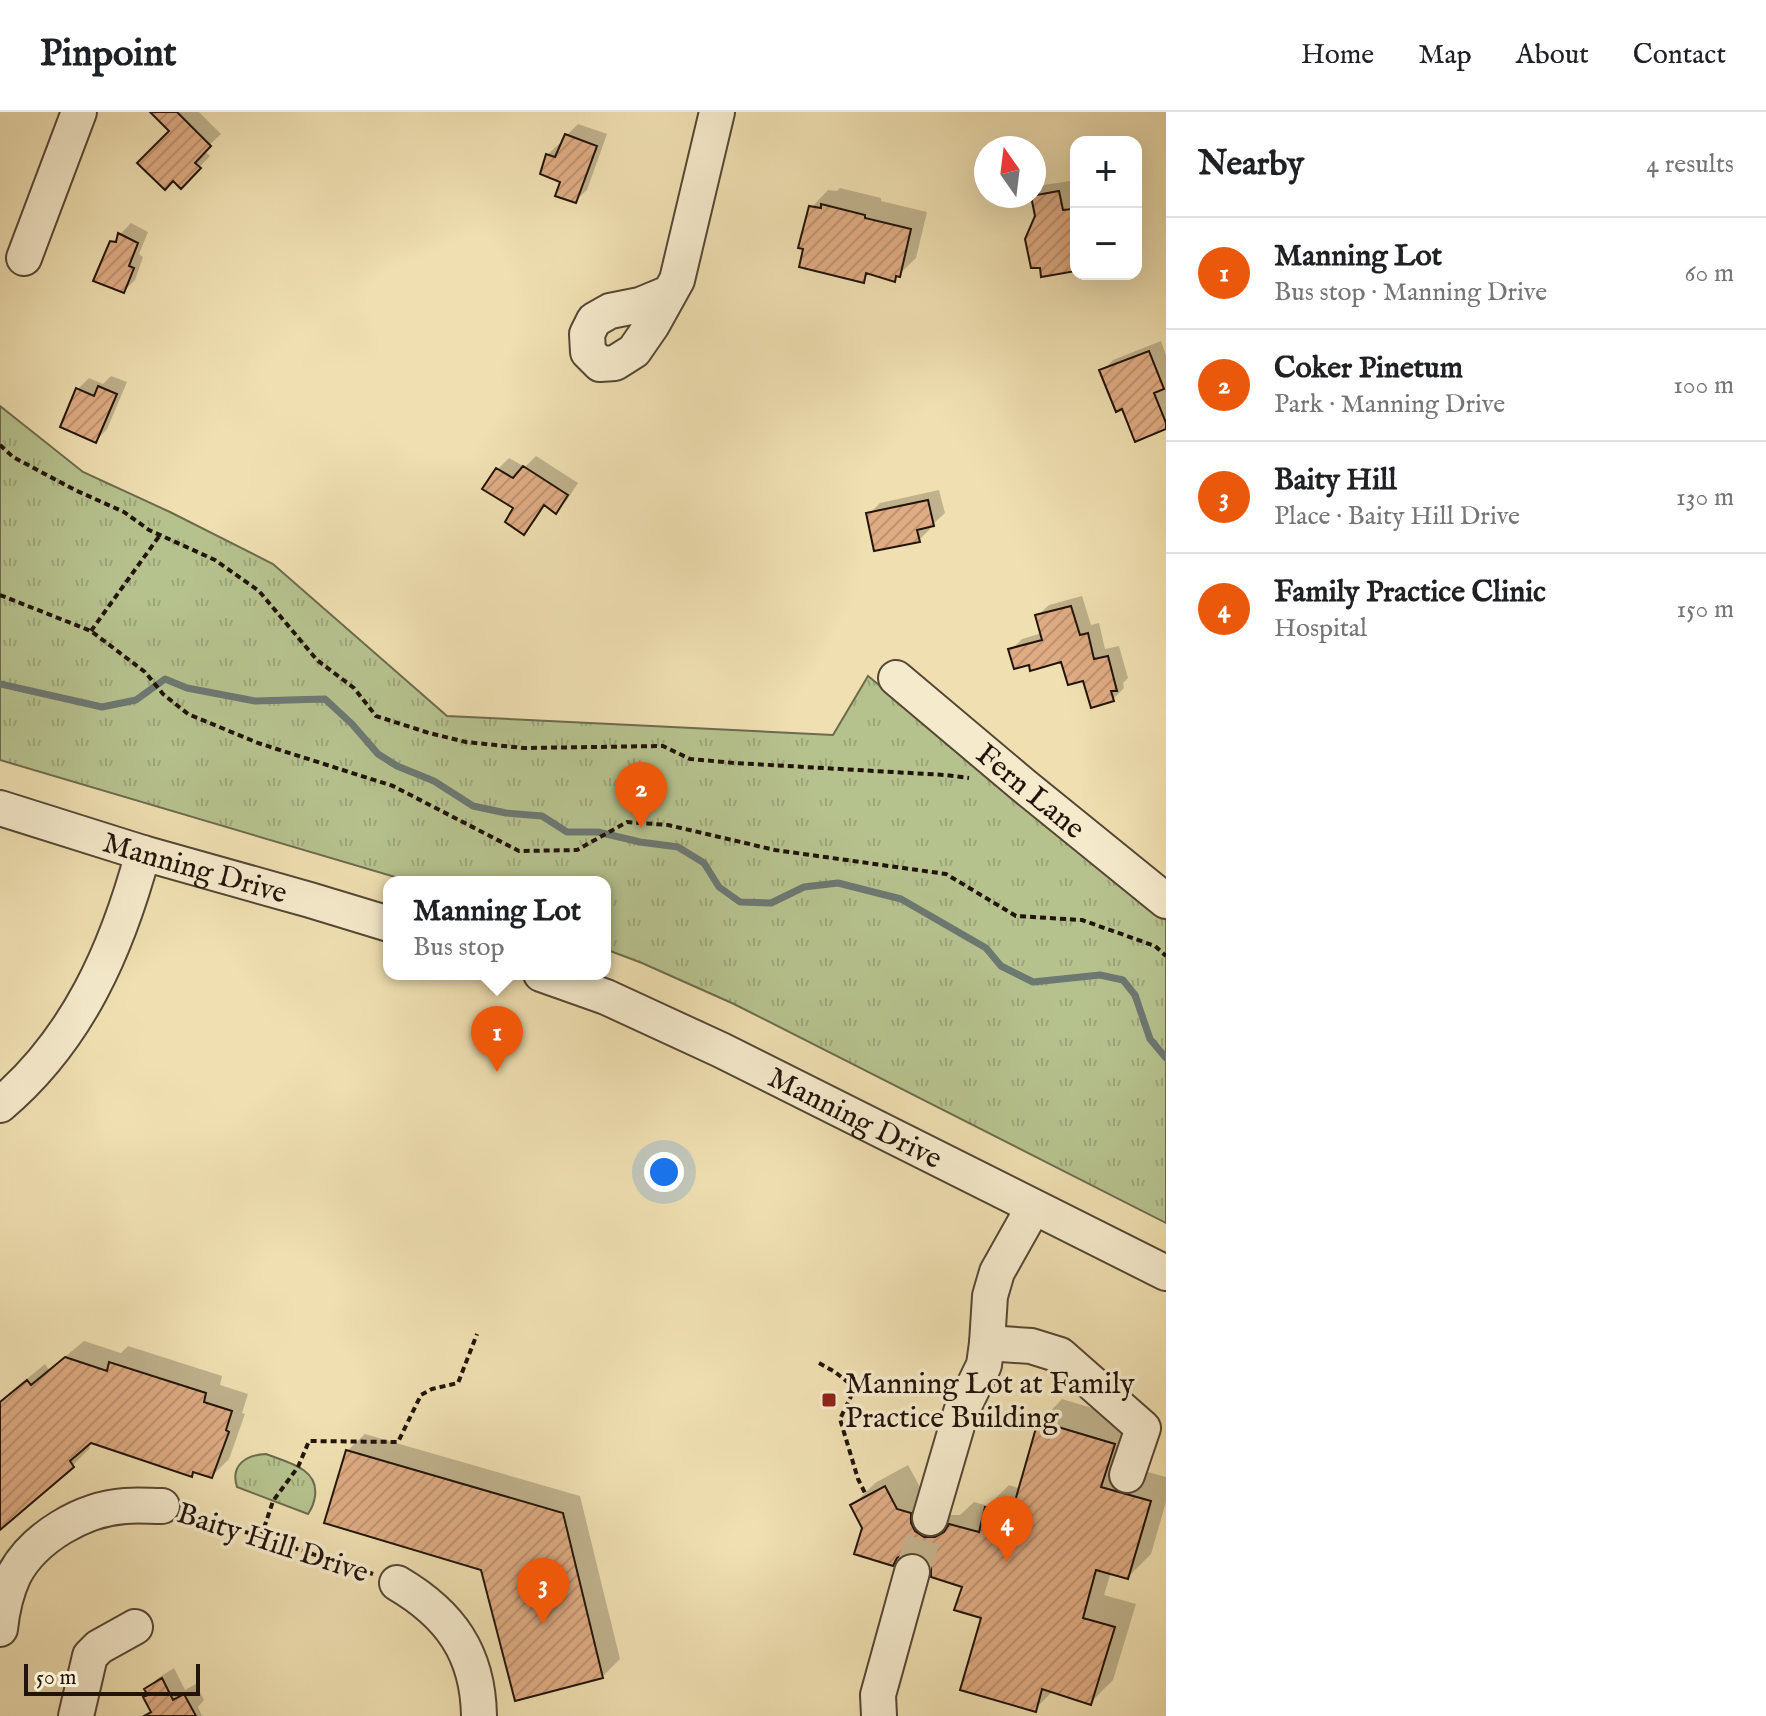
<!DOCTYPE html>
<meta charset="utf-8">
<style>
body{margin:0;font-family:"IM FELL English",serif;background:#f2f2f2;color:#202124}
.controls{position:absolute;right:24px;top:24px;display:grid;overflow:hidden;border-radius:16px;box-shadow:0 8px 32px #0002}
.controls button{width:72px;height:72px;display:grid;place-items:center;padding:0;border:0;border-bottom:2px solid #e0e0e0;background:#fff;color:#202124;font:40px sans-serif}
.compass{position:absolute;left:974px;top:24px;width:72px;height:72px;border-radius:50%;background:#fff;box-shadow:0 8px 32px #0002;rotate:346deg}
.scale{position:absolute;left:24px;bottom:20px;width:176px;box-sizing:border-box;padding-left:8px;border:4px solid #22140b;border-top:0;font-size:22px;line-height:28px;white-space:nowrap;color:#22140b;-webkit-text-stroke:6px #f5eacc;paint-order:stroke}
.you{position:absolute;left:664px;top:1060px;width:28px;height:28px;margin:-20px;border:6px solid #fff;border-radius:50%;background:#1a73e8;box-shadow:0 0 0 12px #1a73e833}
.badge{display:grid;place-items:center;width:52px;height:52px;border-radius:50%;background:#ea580c;color:#fff;font-size:26px;font-weight:700}
.pin{position:absolute;translate:-50% -66px;filter:drop-shadow(0 2px 4px #0008)}
.pin::after{content:'';position:absolute;top:42px;width:28px;height:24px;background:inherit;clip-path:polygon(0 0,100% 0,50% 100%)}
.popup{position:absolute;left:383px;top:764px;width:228px;height:104px;box-sizing:border-box;display:grid;place-content:center;border-radius:16px;background:#fff;filter:drop-shadow(0 2px 6px #0005);font-size:26px;white-space:nowrap;color:#757577}
.popup b{font-size:30px;color:#202124}
.popup::after{content:'';position:absolute;left:50%;top:100%;margin-left:-16px;border:16px solid transparent;border-top-color:#fff}
.list{margin:0;padding:0;list-style:none}
h2{display:flex;justify-content:space-between;align-items:center;height:104px;margin:0;padding:0 32px;font-size:34px}
h2 small{font-size:26px;font-weight:400;color:#757577}
.list li{display:grid;grid-template-columns:52px 1fr auto;gap:24px;align-items:center;box-sizing:border-box;height:112px;padding:0 32px;border-top:2px solid #e0e0e0}
.list b{display:block;font-size:30px;white-space:nowrap}
.list p{margin:0;font-size:26px;white-space:nowrap;color:#757577}
.list em{font-size:26px;font-style:normal;color:#757577}
.map{position:relative;flex:none;width:1166px;height:1604px;overflow:hidden}
header{display:flex;align-items:center;gap:48px;box-sizing:border-box;height:112px;padding:0 40px;background:#fff;border-bottom:2px solid #e0e0e0}
header strong{font-size:38px}
nav{display:flex;gap:44px;margin-inline-start:auto;font-size:28px}
main{display:flex}
aside{flex:1;background:#fff}
.map>svg:first-child{display:block}
</style>
<header>
<strong>Pinpoint</strong>
<nav><a>Home</a><a>Map</a><a>About</a><a>Contact</a></nav>
</header>
<main>
<div class="map">
<svg width="1166" height="1604" viewBox="0 0 1166 1604">
<defs>
<pattern id="park-tufts" width="24" height="20" patternUnits="userSpaceOnUse" patternTransform="scale(2)"><rect width="24" height="20" fill="#b6c28e"/><path d="M3 7l-1-3M5 7V3M7 7l1-3M15 17l-1-3M17 17v-4M19 17l1-3" fill="none" stroke="#9ca679"/></pattern>
<pattern id="building-hatch" width="6" height="6" patternUnits="userSpaceOnUse" patternTransform="scale(2)"><rect width="6" height="6" fill="#dfac84"/><path d="M-1 1l2-2M0 6l6-6M5 7l2-2" fill="none" stroke="#bf9371"/></pattern>
</defs>
<rect width="100%" height="100%" fill="#efdfb1"/>
<filter id="stains"><feTurbulence type="fractalNoise" baseFrequency=".0025" numOctaves="4"/><feColorMatrix values="0 0 0 0 .2 0 0 0 0 .09 0 0 0 0 .02 0 0 0 .5 -.17"/></filter>
<radialGradient id="worn" r=".72"><stop offset=".6" stop-color="#630" stop-opacity="0"/><stop offset="1" stop-color="#630" stop-opacity=".3"/></radialGradient>
<!-- park -->
<path fill="url(#park-tufts)" stroke="#6c6b4c" stroke-width="2" d="M0 294 83 360 170 400 273 452 447 604 833 623 868 564 1166 808V1111L734 892 642 851 605 837V770H412L0 648Z
M266 1342C286 1350 319 1356 315 1384 314 1392 312 1396 308 1402L237 1375C230 1353 246 1343 266 1342Z"/>
<!-- shadow -->
<path fill="#0003" d="M158 0H199L221 22 204 38 210 44 181 74 172 19Z
M578 12 607 22 587 78 575 89 547 43 559 32 562 33 567 23Z
M1070 69 1074 88 1076 87V157L1033 85 1044 73Z
M840 76 881 86V89L927 100 916 146 894 167 871 160 863 168 811 96 828 78 837 79Z
M131 111 148 120 139 142 143 145 135 168 124 179 112 131Z
M1161 229 1166 243V315L1102 259 1113 248Z
M111 264 127 270 107 317 96 329 78 277 89 266 103 272Z
M536 344 578 371 567 388 556 399 546 392 535 409 523 420 516 396 498 357 509 346 525 355Z
M939 378 945 401 933 412 929 413 930 417 919 428 869 402 880 391Z
M1082 484 1091 513 1099 511 1105 537 1119 534 1128 566 1123 571 1124 576 1112 588 1062 548 1031 551 1011 538 1022 527 1042 521 1037 504 1049 493Z
M84 1229 121 1241 128 1234 222 1264 220 1273 248 1282 242 1301 245 1302 229 1347 212 1364 195 1359 191 1362 90 1329 87 1332 90 1336 73 1353 0 1417V1296L22 1271 45 1252 49 1258Z
M1062 1287 1136 1309 1122 1353 1166 1365V1390L1151 1442 1128 1465 1111 1460 1104 1483 1136 1492 1113 1568 1090 1591 1053 1579 1035 1597 965 1473 933 1454 927 1444 919 1439H906L893 1452 865 1416 852 1394 875 1371 908 1353 920 1375 933 1378 947 1403H960L974 1390 988 1394 1009 1373 1021 1377 1040 1310Z
M365 1322 580 1384 620 1547 602 1565 482 1456 347 1339Z
M174 1556 185 1578 196 1572 204 1588 198 1595 202 1604H156L147 1577 158 1566Z"/>
<g fill="none" stroke-linecap="round" stroke-linejoin="round">
<!-- stream -->
<path stroke="#6d7872" stroke-width="7" d="M0 572 102 595 136 588 165 567 187 576 255 589 325 587 352 612 378 642 397 654 434 669 473 694 506 701 542 704 567 720H598L640 730 678 735 704 751 719 775 740 790 771 791 804 775 838 771 901 787 986 836 1001 854 1033 870 1100 863 1123 868 1135 883 1150 927 1166 946"/>
</g>
<!-- building -->
<path fill="url(#building-hatch)" stroke="#22140b" stroke-width="2" d="M150 0H177L211 34 195 51 201 56 181 77 173 69 165 78 137 51 169 19Z
M565 22 597 34 576 91 555 84 560 70 540 62 546 42 555 45Z
M1059 79 1063 98 1072 97 1076 119V159L1041 165 1040 156H1031L1025 127 1035 104 1031 84Z
M821 92 865 103V106L911 117 900 165 896 164 895 170 866 161 864 171 799 155 803 137 798 136 809 94 821 96Z
M118 121 138 131 129 154 134 156 124 181 93 169 110 129 116 130Z
M1149 239 1164 277 1154 281 1166 311V317L1135 330 1122 297 1116 300 1099 258Z
M98 274 117 282 96 331 60 315 76 276 94 284Z
M523 354 568 383 556 402 544 393 524 423 505 410 513 396 482 377 496 356 513 366Z
M928 388 934 414 917 418 920 430 874 439 866 401Z
M1071 494 1080 523 1088 521 1094 547 1108 544 1117 579H1111L1114 589 1091 596 1083 569 1068 573 1061 550 1030 559 1029 553 1014 557 1008 537 1042 528 1035 503Z
M65 1245 107 1259 109 1250 206 1281 204 1290 232 1299 226 1318 229 1320 212 1366 193 1360 192 1365 91 1331 70 1349 74 1355 0 1418V1290L27 1268 31 1273Z
M1038 1309 1115 1332 1101 1375 1151 1389 1128 1467 1096 1458 1083 1506 1115 1515 1091 1593 1042 1577 1036 1600 960 1578 981 1506 954 1498 962 1475 931 1465V1454L926 1445 918 1441H906L897 1446 893 1454 854 1442 862 1416 850 1393 885 1374 897 1397 911 1401V1411L915 1419 924 1425H935L944 1420 949 1412 979 1420 985 1395 1011 1403Z
M346 1338 563 1401 603 1566 515 1589 481 1458 324 1411Z
M162 1566 173 1588 184 1582 196 1604H144L151 1600 143 1585 148 1583 144 1577Z"/>
<g fill="none" stroke-linecap="round" stroke-linejoin="round">
<!-- minor-tunnel -->
<path stroke="#c6b690" stroke-width="34" stroke-dasharray="34 17" stroke-linecap="butt" d="M912 1460 930 1406"/>
<defs>
<g id="minor">
<path d="M24 146 79 0"/>
<path d="M669 181 640 193 610 199 594 208 587 222 588 240 600 252 615 251 634 239 652 213 677 168 717 0"/>
<path id="s1" d="M896 566 1023 673 1166 789"/>
<path id="s2" d="M0 696 143 741 310 788 389 812"/>
<path id="s3" d="M541 862 606 885 721 938 1166 1161"/>
<path d="M0 993C78 927 117 837 143 741"/>
<path d="M987 1231 1031 1234 1060 1243 1143 1316 1127 1363"/>
<path d="M930 1406 961 1300 984 1253 987 1231 990 1184 997 1160 1033 1096"/>
<path d="M397 1471C450 1502 478 1541 479 1604"/>
<path d="M0 1517C2 1498 6 1480 14 1463 34 1425 83 1397 125 1394 137 1393 150 1394 162 1394"/>
<path d="M76 1604 90 1544 99 1535 135 1515"/>
<path d="M879 1604 878 1583 912 1460"/>
</g>
</defs>
<!-- minor casing -->
<use href="#minor" stroke="#554734" stroke-width="38"/>
<!-- path -->
<path stroke="#22140b" stroke-width="4" stroke-dasharray="6 4" stroke-linecap="butt" d="M0 333 13 345 75 378 124 400 149 418 215 448 259 479 317 548 354 576 376 604 429 621 466 630 524 636 663 634 690 647 735 651 945 663 969 666
M0 483 91 519 145 560 163 582 188 602 258 631 393 674 519 739 577 738 627 710 668 713 775 738 946 762 1016 804 1082 808 1155 834 1166 844
M91 519 160 423
M819 1251 835 1260 855 1276 840 1307 858 1367 866 1383
M188 1401 373 1462
M261 1425 273 1389 298 1355 309 1329 398 1330 421 1283 432 1277 458 1271 477 1222"/>
<!-- minor -->
<use href="#minor" stroke="#f5eacc" stroke-width="34"/>
</g>
<!-- markers -->
<rect fill="#8f2418" stroke="#f5eacc" stroke-width="3" x="821" y="1280" width="16" height="16" rx="4"/>
<g text-anchor="middle" stroke-width="7" stroke-linejoin="round" paint-order="stroke">
<!-- street labels -->
<g font-size="30" fill="#22140b" stroke="#f5eacc">
<text dy="10" stroke="none"><textPath href="#s1" startOffset="176">Fern Lane</textPath></text>
<text dy="10" stroke="none"><textPath href="#s2" startOffset="204">Manning Drive</textPath></text>
<text dy="10" stroke="none"><textPath href="#s3" startOffset="346">Manning Drive</textPath></text>
<text transform="translate(273 1430) rotate(18)" y="10">Baity Hill Drive</text>
</g>
<!-- poi labels -->
<g font-size="30" fill="#22140b" stroke="#f5eacc" text-anchor="start">
<text x="845" y="1281">Manning Lot at Family<tspan x="845" dy="34">Practice Building</tspan></text>
</g>
</g>
<rect width="100%" height="100%" filter="url(#stains)"/>
<rect width="100%" height="100%" fill="url(#worn)"/>
</svg>
<div class="controls">
<button>+</button>
<button>−</button>
</div>
<svg class="compass" viewBox="-18 -18 36 36"><path d="M0-13l5 13h-10z" fill="#e53935"/><path d="M0 13l5-13h-10z" fill="#757577"/></svg>
<div class="scale">50 m</div>
<div class="you"></div>
<div class="pin badge" style="left:497px;top:960px">1</div>
<div class="popup"><b>Manning Lot</b>Bus stop</div>
<div class="pin badge" style="left:641px;top:716px">2</div>
<div class="pin badge" style="left:543px;top:1512px">3</div>
<div class="pin badge" style="left:1007px;top:1450px">4</div>
</div>
<aside>
<h2>Nearby<small>4 results</small></h2>
<ul class="list">
<li><span class="badge">1</span><div><b>Manning Lot</b><p>Bus stop · Manning Drive</p></div><em>60 m</em></li>
<li><span class="badge">2</span><div><b>Coker Pinetum</b><p>Park · Manning Drive</p></div><em>100 m</em></li>
<li><span class="badge">3</span><div><b>Baity Hill</b><p>Place · Baity Hill Drive</p></div><em>130 m</em></li>
<li><span class="badge">4</span><div><b>Family Practice Clinic</b><p>Hospital</p></div><em>150 m</em></li>
</ul>
</aside>
</main>
